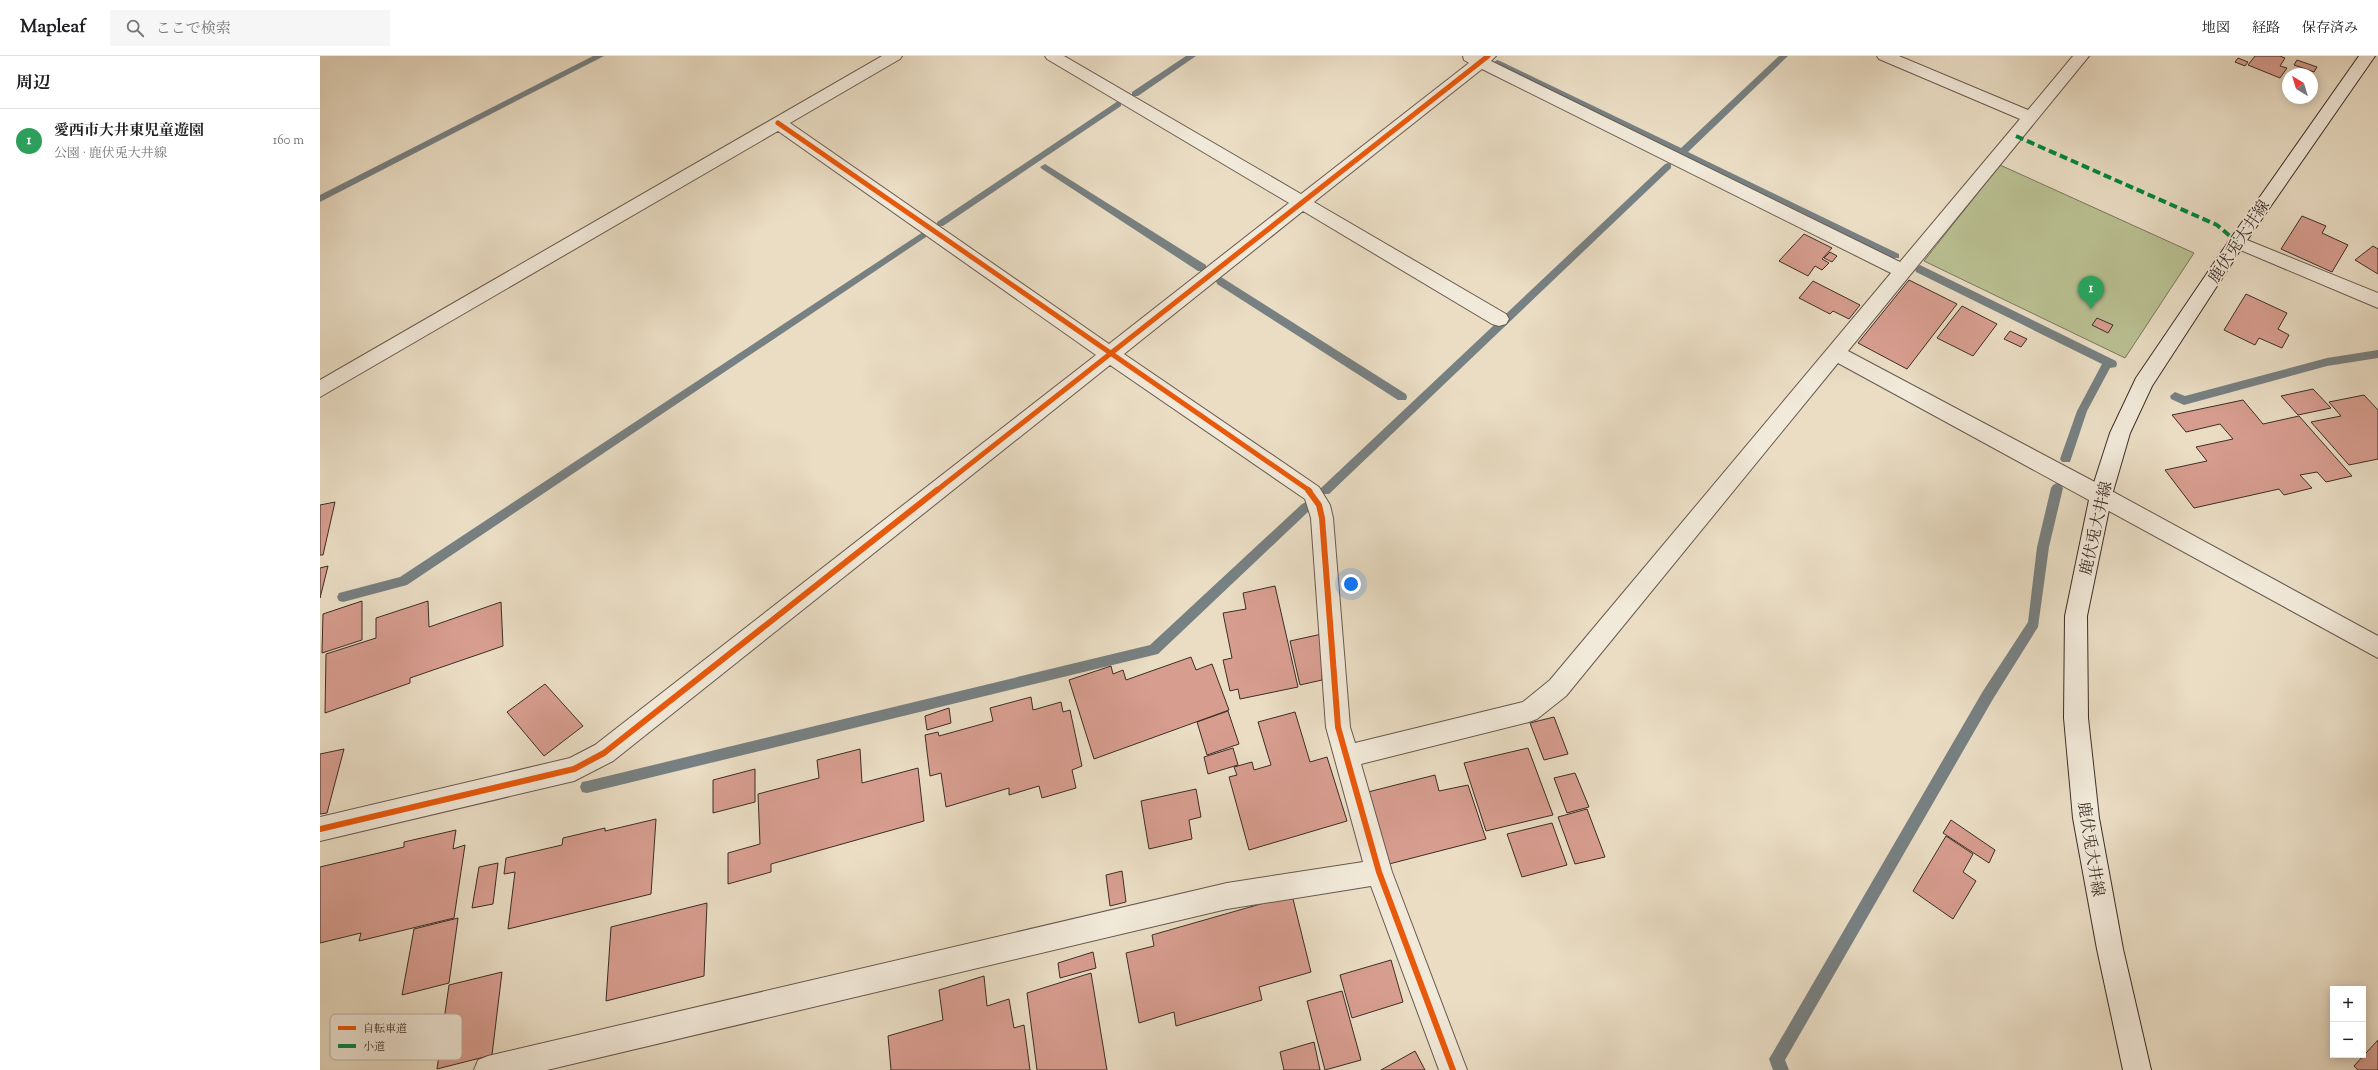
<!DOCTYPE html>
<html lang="ja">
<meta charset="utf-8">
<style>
body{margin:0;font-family:"Sorts Mill Goudy","Noto Serif JP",serif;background:#f6f6f6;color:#202124}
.controls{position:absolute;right:12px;bottom:12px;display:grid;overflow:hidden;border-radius:0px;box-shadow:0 2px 10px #0003}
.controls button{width:36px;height:36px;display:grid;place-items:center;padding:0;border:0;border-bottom:1px solid #e0e0e0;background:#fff;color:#202124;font:20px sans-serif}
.compass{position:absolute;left:1962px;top:12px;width:36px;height:36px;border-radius:50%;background:#fff;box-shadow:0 2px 10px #0003;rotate:322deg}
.you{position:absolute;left:1031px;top:528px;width:14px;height:14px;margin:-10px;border:3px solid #fff;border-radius:50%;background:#1a73e8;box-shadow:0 0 0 6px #1a73e833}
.badge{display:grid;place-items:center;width:26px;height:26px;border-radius:50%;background:#8f2418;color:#fff;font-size:13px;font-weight:700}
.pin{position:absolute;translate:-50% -33px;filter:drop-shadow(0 1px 2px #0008)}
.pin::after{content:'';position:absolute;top:21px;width:14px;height:12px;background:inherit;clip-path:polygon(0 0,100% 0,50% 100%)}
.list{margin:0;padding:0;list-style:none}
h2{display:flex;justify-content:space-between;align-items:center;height:52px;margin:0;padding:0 16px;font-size:17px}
h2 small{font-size:13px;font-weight:400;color:#757577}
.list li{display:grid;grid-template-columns:26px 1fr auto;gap:12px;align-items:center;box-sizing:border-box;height:64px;padding:0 16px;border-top:1px solid #e0e0e0}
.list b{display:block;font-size:15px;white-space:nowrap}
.list p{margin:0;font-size:13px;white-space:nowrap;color:#757577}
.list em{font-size:13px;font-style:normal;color:#757577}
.icon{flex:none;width:22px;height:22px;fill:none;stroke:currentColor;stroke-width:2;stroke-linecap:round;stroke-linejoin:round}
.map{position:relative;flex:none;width:2058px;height:1014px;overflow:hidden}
header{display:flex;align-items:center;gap:24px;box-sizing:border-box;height:56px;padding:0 20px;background:#fff;border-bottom:1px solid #e0e0e0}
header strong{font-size:19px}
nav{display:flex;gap:22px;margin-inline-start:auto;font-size:14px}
.search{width:280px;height:36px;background:#f6f6f6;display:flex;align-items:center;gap:10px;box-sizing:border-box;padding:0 14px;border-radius:0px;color:#757577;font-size:15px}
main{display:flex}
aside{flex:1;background:#fff}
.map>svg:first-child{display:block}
</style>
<header>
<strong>Mapleaf</strong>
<div class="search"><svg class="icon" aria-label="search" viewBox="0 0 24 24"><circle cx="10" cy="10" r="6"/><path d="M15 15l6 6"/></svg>ここで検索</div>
<nav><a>地図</a><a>経路</a><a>保存済み</a></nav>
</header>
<main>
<aside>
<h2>周辺<small></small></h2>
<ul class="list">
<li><span class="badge" style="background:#2e9e5b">1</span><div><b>愛西市大井東児童遊園</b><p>公園 · 鹿伏兎大井線</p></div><em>160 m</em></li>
</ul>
</aside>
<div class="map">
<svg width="2058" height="1014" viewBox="0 0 2058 1014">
<rect width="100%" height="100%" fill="#eaddc4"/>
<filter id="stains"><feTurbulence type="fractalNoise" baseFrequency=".005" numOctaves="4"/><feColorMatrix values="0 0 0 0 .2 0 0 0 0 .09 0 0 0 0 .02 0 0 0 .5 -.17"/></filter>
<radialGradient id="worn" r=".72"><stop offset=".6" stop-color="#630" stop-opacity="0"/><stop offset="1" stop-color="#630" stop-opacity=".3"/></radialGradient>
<!-- green -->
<path fill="#b9c092" stroke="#7b765c" d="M1680 109 1874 197 1805 302 1604 205Z"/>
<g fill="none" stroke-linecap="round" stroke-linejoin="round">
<!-- stream -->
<path fill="#778082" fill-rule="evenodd" d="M273 0H284L0 146V139Z
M866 0H876L818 40H812V36Z
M1459 0H1468L1368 96 1579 198V202H1571L1362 101 1357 100 1356 97 1173 7 1177 4 1180 5 1361 92Z
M798 45 801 46V50L623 170H617V166Z
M1348 107 1351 108V112L1009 438H1001L999 435 1001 432 1345 108Z
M725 108 886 209V215H878L722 113 720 111Z
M603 176 606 177V181L87 529 23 546 19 545 17 541 19 537 80 521Z
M1600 209 1796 305 1797 308 1796 311 1790 312 1767 355 1750 406H1742L1740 403 1757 355 1782 308 1596 216 1595 213Z
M901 221 1086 338 1087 341 1086 344H1078L897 228 896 225Z
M2058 294V302L2007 310 1864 349 1851 343 1850 340 1855 336 1865 340 2007 302Z
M1737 427 1741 429 1743 432 1729 491 1718 571 1673 643 1465 1004 1469 1014H1453L1449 1003 1452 998 1663 635 1708 566 1717 491 1731 432 1733 429Z
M986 446 990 448 992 451 990 454 838 598 267 737 262 736 260 731 262 726 267 725 830 589 982 448Z"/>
</g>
<!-- building -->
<path fill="#d79d8f" stroke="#3d2d27" d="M1935 0H1960L1965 2 1960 10 1967 12 1960 22 1928 9Z
M1918 2 1928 6 1925 10 1915 6Z
M1977 4 1997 11 1994 16 1974 9Z
M1982 160 2006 170 2002 177 2028 189 2012 216 1961 193Z
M1484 178 1512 192 1502 203 1509 207 1502 214 1495 210 1488 220 1459 205Z
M2053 190 2058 193V218L2035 204Z
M1510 196 1517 200 1512 206 1504 202Z
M1589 224 1637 248 1587 313 1538 287Z
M1493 225 1540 249 1529 263 1513 255 1510 258 1479 242Z
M1926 238 1967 257 1958 273 1969 279 1962 292 1939 282 1935 289 1904 274Z
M1642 250 1677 268 1653 300 1617 282Z
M1777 262 1793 269 1788 277 1772 269Z
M1690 275 1707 283 1701 291 1684 283Z
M1993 333 2011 352 1978 359 1961 340Z
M2044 339 2058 354V403L2029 409 1991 366 2021 360 2009 346Z
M1923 344 1943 368 1979 360 2032 420 2006 426 1997 416 1980 419 1992 432 1964 439 1959 433 1874 452 1845 414 1887 405 1876 391 1913 383 1900 368 1866 376 1852 359Z
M15 446 3 499H0V449Z
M8 510 0 542V512Z
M955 530 978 631 920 643 918 633 910 635 903 604 912 602 903 557 926 553 923 537Z
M42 545V584L2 597 3 558Z
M108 545 109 571 181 546 183 590 90 622V627L5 657 6 598 56 582V562Z
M1002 578V624L980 629 970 585Z
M871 601 876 614 892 608 909 654 774 703 749 624 791 610 793 618 803 614 806 624Z
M225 628 263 670 224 700 187 656Z
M711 641 713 654 741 646 743 656 750 654 762 710 752 714 756 732 722 742 719 730 689 739V732L626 751 621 717 610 720 605 679 618 676 619 680 673 665 670 652Z
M629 652 631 667 607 674 605 660Z
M908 655 919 688 887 699 877 666Z
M975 656 990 706 1007 701 1027 765 929 794 909 721 917 719 914 711 932 706 934 714 951 709 938 666Z
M1234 661 1248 698 1224 704 1210 667Z
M913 692 918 709 888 718 884 701Z
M1208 692 1233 759 1166 775 1144 707Z
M24 693 7 757 0 758V698Z
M540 693 542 727 598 712 604 765 451 808V816L408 828V797L440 788 438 738 499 722 497 704Z
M435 713V746L393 757V724Z
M1255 717 1269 751 1247 757 1234 722Z
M1115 719 1119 735 1148 729 1166 783 1069 808 1048 736Z
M876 733 881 761 869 764 872 783 829 793 821 745Z
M1267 753 1285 801 1255 808 1238 761Z
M336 763 331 838 188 873 195 816 184 818 186 802 242 789 243 782 285 772V775Z
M1631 764 1675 794 1669 807 1623 777Z
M1232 767 1247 809 1202 821 1187 778Z
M136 774 133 793 145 789 134 862 39 885 41 877 0 887V811L84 791V786Z
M1626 780 1653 798 1643 816 1656 825 1633 863 1593 835Z
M178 807 173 848 152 852 159 811Z
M802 815 806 846 790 850 786 819Z
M972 839 991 916 939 931 942 944 856 970 854 956 819 967 806 897 834 890 832 879Z
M387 847 384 920 286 945 291 871Z
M138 862 129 927 82 939 94 873Z
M773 896 776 912 740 922 738 907Z
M1071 904 1083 946 1032 962 1020 919Z
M182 916 172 999 117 1013 129 929Z
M771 917 787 1014H717L707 937Z
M664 920 667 950 689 943 694 972 704 969 710 1014H571L568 980 623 964 619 934Z
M1022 935 1041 1004 1005 1014 987 945Z
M2058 984V1014H2038L2034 1010Z
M994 986 1000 1014H964L960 996Z
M1095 995 1105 1014H1061Z"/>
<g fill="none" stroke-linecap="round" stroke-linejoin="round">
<defs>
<path id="street" d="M562 0H582L580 3 470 67 789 288 969 147 727 3 725 0H744L981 138 1149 7 1144 4 1143 0H1176L1171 5 1580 206 1700 63 1559 3 1557 0H1579L1708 54 1753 0H1769L1528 295 1788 433 2058 580V602L1518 307 1246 640 1217 663 1209 666 1041 708 1072 816 1147 1014H1119L1051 830 907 853 227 1014H154L158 1004 168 1000 907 827 1043 806 1006 671 991 462 985 443 790 309 293 705 254 725 0 785V761L250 702 275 689 776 299 458 75 0 341V324ZM1162 13 1571 217 1230 624 1203 646 1035 687 1030 671 1013 462 1010 449 999 431 804 298 983 155 1172 268 1179 270 1186 268 1189 263 1186 258 994 146Z
M1917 180 2058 237V252L1911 190 1908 186 1911 182Z"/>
<path id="secondary" d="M2039 0H2055L1923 190 1832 330 1810 377 1792 439 1767 560 1768 662 1779 762 1803 893 1831 1014H1803L1777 893 1753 762 1744 662 1745 560 1770 439 1790 377 1816 322 1911 182Z"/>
</defs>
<!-- street casing -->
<use href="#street" stroke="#68594e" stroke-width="2"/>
<!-- secondary casing -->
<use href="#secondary" stroke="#3d2d27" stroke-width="2"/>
<!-- street -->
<use href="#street" fill="#f1e9d9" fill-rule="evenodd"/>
<!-- secondary -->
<use href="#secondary" fill="#f1e9d9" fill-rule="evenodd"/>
<!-- quiet -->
<path stroke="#00873e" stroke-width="4" stroke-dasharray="8 4" stroke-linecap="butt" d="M1696 80 1897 169 1917 186"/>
<defs>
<path id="cycleway-far1" d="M458 67 990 435
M616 435 1168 0"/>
<path id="cycleway" d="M988 434 999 449 1002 462 1018 671 1059 816 1133 1014
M0 773 254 713 284 697 617 434"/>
</defs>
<!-- cycleway-far1 casing -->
<use href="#cycleway-far1" stroke="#f1e9d9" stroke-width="7"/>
<!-- cycleway casing -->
<use href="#cycleway" stroke="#f1e9d9" stroke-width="9"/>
<!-- cycleway-far1 -->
<use href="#cycleway-far1" stroke="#e8590c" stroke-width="5"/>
<!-- cycleway -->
<use href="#cycleway" stroke="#e8590c" stroke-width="6"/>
</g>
<g text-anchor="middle" stroke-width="3.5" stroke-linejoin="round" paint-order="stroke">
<!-- street labels -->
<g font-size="16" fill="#3d2d27" stroke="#f1e9d9">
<text transform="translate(1918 185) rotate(-56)" y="6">鹿伏兎大井線</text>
<text transform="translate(1775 472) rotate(-77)" y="6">鹿伏兎大井線</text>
<text transform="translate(1772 793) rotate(81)" y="6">鹿伏兎大井線</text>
</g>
</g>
<!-- legend -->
<rect x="10" y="958" width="132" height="46" rx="6" fill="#f1e9d9" stroke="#bbb1a4" stroke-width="1"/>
<rect x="18" y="970" width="18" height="4" fill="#e8590c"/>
<rect x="18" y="988" width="18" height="4" fill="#00873e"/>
<g font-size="11" fill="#3d2d27">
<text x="43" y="976">自転車道</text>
<text x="43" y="994">小道</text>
</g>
<rect width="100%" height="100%" filter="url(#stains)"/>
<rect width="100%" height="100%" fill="url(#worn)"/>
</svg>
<div class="controls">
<button>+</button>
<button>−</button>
</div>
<svg class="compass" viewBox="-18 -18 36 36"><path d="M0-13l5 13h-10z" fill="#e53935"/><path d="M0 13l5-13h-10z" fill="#757577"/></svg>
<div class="you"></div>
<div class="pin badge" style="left:1771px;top:253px;background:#2e9e5b">1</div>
</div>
</main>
